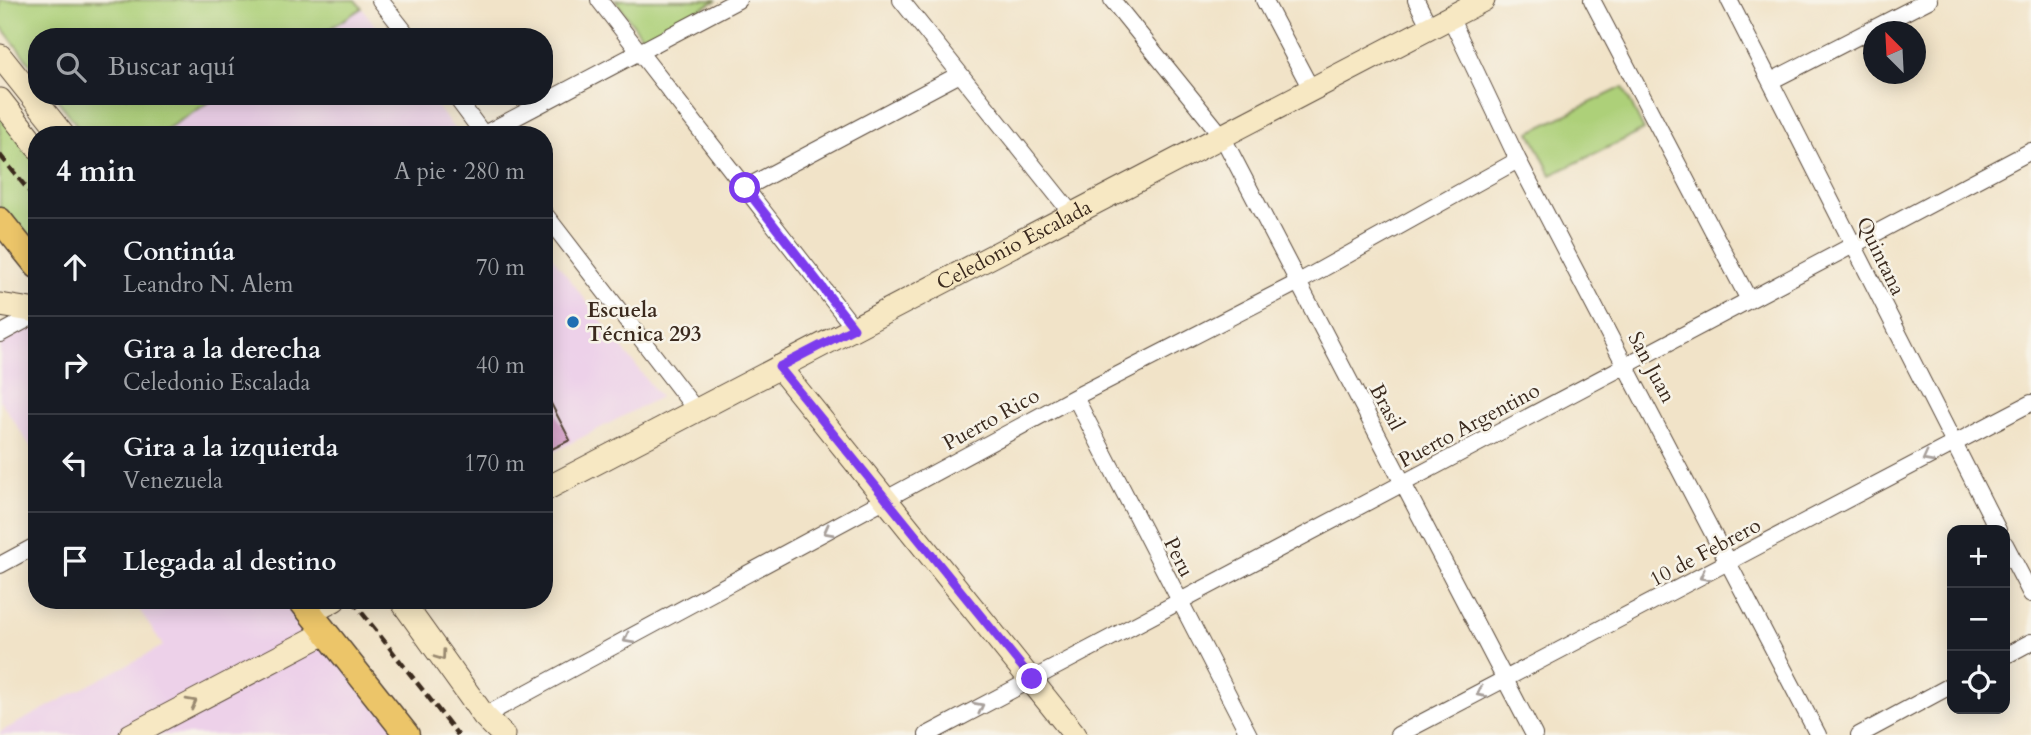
<!DOCTYPE html>
<html lang="es">
<meta charset="utf-8">
<style>
body{margin:0;font-family:Cardo,serif;background:#242831;color:#f1f3f6}
.controls{position:absolute;right:21px;bottom:21px;display:grid;overflow:hidden;border-radius:14px;box-shadow:0 4px 18px #0003}
.controls button{width:63px;height:63px;display:grid;place-items:center;padding:0;border:0;border-bottom:2px solid #363941;background:#171b24;color:#f1f3f6;font:35px sans-serif}
.compass{position:absolute;left:1863px;top:21px;width:63px;height:63px;border-radius:50%;background:#171b24;box-shadow:0 4px 18px #0003;rotate:336deg}
.stop{position:absolute;width:21px;height:21px;margin:-16px;border:5px solid #7c3aed;border-radius:50%;background:#fff}
.stop.end{background:#7c3aed;border-color:#fff;box-shadow:0 2px 7px #0008}
.list{margin:0;padding:0;list-style:none}
h2{display:flex;justify-content:space-between;align-items:center;height:91px;margin:0;padding:0 28px;font-size:30px}
h2 small{font-size:23px;font-weight:400;color:#9ea1a6}
.list li{display:grid;grid-template-columns:46px 1fr auto;gap:21px;align-items:center;box-sizing:border-box;height:98px;padding:0 28px;border-top:2px solid #363941}
.list b{display:block;font-size:26px;white-space:nowrap}
.list p{margin:0;font-size:23px;white-space:nowrap;color:#9ea1a6}
.list em{font-size:23px;font-style:normal;color:#9ea1a6}
.icon{flex:none;width:38px;height:38px;fill:none;stroke:currentColor;stroke-width:2;stroke-linecap:round;stroke-linejoin:round}
.map{position:relative;flex:none;width:2031px;height:735px;overflow:hidden}
.search{position:absolute;background:#171b24;box-shadow:0 4px 18px #0003;left:28px;top:28px;width:525px;height:77px;display:flex;align-items:center;gap:18px;box-sizing:border-box;padding:0 24px;border-radius:28px;color:#9ea1a6;font-size:26px}
.panel{position:absolute;background:#171b24;box-shadow:0 4px 18px #0003;left:28px;top:126px;width:525px;height:483px;border-radius:28px}
.map>svg:first-child{display:block}
</style>
<div class="map">
<svg width="2031" height="735" viewBox="0 0 2031 735">
<rect width="100%" height="100%" fill="#f7f3e8"/>
<filter id="ink" filterUnits="userSpaceOnUse"><feTurbulence type="fractalNoise" baseFrequency=".0143" numOctaves="2"/><feDisplacementMap in="SourceGraphic" scale="14" xChannelSelector="R" yChannelSelector="G"/><feConvolveMatrix kernelMatrix="1 2 1 2 8 2 1 2 1" color-interpolation-filters="sRGB"/></filter>
<filter id="wash" filterUnits="userSpaceOnUse"><feTurbulence type="fractalNoise" baseFrequency=".00686" numOctaves="4" result="noise"/><feDisplacementMap in="SourceGraphic" scale="28" xChannelSelector="R" yChannelSelector="G"/><feGaussianBlur stdDeviation="1.57" result="paint"/><feColorMatrix in="noise" values="0 0 0 0 0 0 0 0 0 0 0 0 0 0 0 0 0 1.4 0 .05"/><feComposite in="paint" operator="in"/></filter>
<g filter="url(#wash)">
<rect width="100%" height="100%" fill="#f1e3c8"/>
<!-- built -->
<path fill="#edd1e9" d="M362 8 384 37H316Z
M219 96H429L459 135H157Z
M544 246 660 397 544 457Z
M37 313V456L0 400V333Z
M133 600H303L410 735H0V732L163 646Z"/>
<!-- green -->
<path fill="#add079" stroke="#747d4c" stroke-width="2" d="M0 0H355L362 8 316 37H37V73L0 25Z
M615 0H717L644 39Z
M1623 87 1644 130 1551 175 1530 132Z
M55 96H219L157 135H84Z
M0 100 37 147V266L0 220Z"/>
<g id="blocks">
<!-- building -->
<path fill="#cf8ec2" d="M544 390 570 440 544 453Z"/>
</g>
</g>
<g filter="url(#ink)">
<use href="#blocks" fill-opacity="0" stroke="#564638" stroke-width="2"/>
<g fill="none" stroke-linecap="round" stroke-linejoin="round">
<defs>
<path id="street" d="M380 0 409 37
M599 0 854 328
M901 0 1072 214
M1112 0 1222 136 1534 735
M1264 0 1311 89
M1416 0 1430 28
M1592 0 1749 300
M1729 0 1998 530
M1450 17 1518 160 1818 735
M1771 81 1929 0
M455 96 484 135
M484 134 738 0
M745 188 960 74
M544 213 696 410
M0 334 37 314
M1075 397 1249 735
M2005 544 2031 594
M0 565 37 545
M2005 656 2031 642
M484 716 1075 397 1297 283 1518 160
M927 735 2031 151
M1398 735 2031 403
M1859 735 1952 685"/>
<g id="secondary">
<path d="M0 56 63 135"/>
<path d="M0 100 37 147"/>
<path d="M0 305 37 311"/>
<path d="M779 367 1075 735"/>
<path id="s1" d="M544 490 1483 0"/>
<path d="M401 600 484 716 503 735"/>
<path d="M310 613 334 600"/>
<path d="M131 735 325 633"/>
</g>
<path id="primary" d="M0 220 37 266
M300 600 407 735"/>
</defs>
<!-- street casing -->
<use href="#street" stroke="#564638" stroke-width="18"/>
<!-- secondary casing -->
<use href="#secondary" stroke="#564638" stroke-width="25"/>
<!-- primary casing -->
<use href="#primary" stroke="#564638" stroke-width="27"/>
<!-- street -->
<use href="#street" stroke="#fff" stroke-width="16"/>
<!-- secondary -->
<use href="#secondary" stroke="#f7e8c3" stroke-width="23"/>
<!-- primary -->
<use href="#primary" stroke="#ecc569" stroke-width="24"/>
<!-- rail -->
<path stroke="#3b2a1e" stroke-width="4.5" stroke-dasharray="10 5" stroke-linecap="butt" d="M0 155 37 201
M352 600 458 735"/>
</g>
<!-- one-way arrows -->
<defs><path id="oneway-chevron" d="M-2-3.5L2.5 0L-2 3.5" fill="none" stroke-width="1.6" stroke-linecap="round" stroke-linejoin="round" transform="scale(1.75)"/></defs>
<g stroke="#a79f9a">
<use href="#oneway-chevron" transform="translate(1927 458) rotate(152)"/>
<use href="#oneway-chevron" transform="translate(828 531) rotate(152)"/>
<use href="#oneway-chevron" transform="translate(1704 576) rotate(152)"/>
<use href="#oneway-chevron" transform="translate(628 639) rotate(152)"/>
<use href="#oneway-chevron" transform="translate(1481 693) rotate(153)"/>
<use href="#oneway-chevron" transform="translate(979 707) rotate(-28)"/>
</g>
<g stroke="#998970">
<use href="#oneway-chevron" transform="translate(441 656) rotate(54)"/>
<use href="#oneway-chevron" transform="translate(192 703) rotate(-28)"/>
</g>
</g>
<g fill="none" stroke-linecap="round" stroke-linejoin="round" filter="url(#ink)">
<!-- route -->
<path stroke="#7c3aed" stroke-width="9" d="M745 188 854 328 779 367 1032 679"/>
</g>
<!-- markers -->
<circle fill="#1f6fb2" stroke="#f7f3e8" stroke-width="2.5" cx="573" cy="322" r="7"/>
<g text-anchor="middle" stroke-width="5" stroke-linejoin="round" paint-order="stroke">
<!-- street labels -->
<g font-size="21" fill="#3b2a1e" stroke="#f7f3e8">
<text dy="7" stroke="none"><textPath href="#s1" startOffset="530">Celedonio Escalada</textPath></text>
<text transform="translate(1881 256) rotate(64)" y="7">Quintana</text>
<text transform="translate(1652 367) rotate(62)" y="7">San Juan</text>
<text transform="translate(1387 407) rotate(62)" y="7">Brasil</text>
<text transform="translate(991 419) rotate(-29)" y="7">Puerto Rico</text>
<text transform="translate(1469 425) rotate(-28)" y="7">Puerto Argentino</text>
<text transform="translate(1705 552) rotate(-28)" y="7">10 de Febrero</text>
<text transform="translate(1179 557) rotate(63)" y="7">Peru</text>
</g>
<!-- poi labels -->
<g font-size="21" font-weight="bold" fill="#3b2a1e" stroke="#f7f3e8" text-anchor="start">
<text x="587" y="317">Escuela<tspan x="587" dy="24">Técnica 293</tspan></text>
</g>
</g>
</svg>
<div class="controls">
<button>+</button>
<button>−</button>
<button><svg class="icon" aria-label="locate" viewBox="0 0 24 24"><circle cx="12" cy="12" r="6"/><path d="M12 2v4M12 18v4M2 12h4M18 12h4"/></svg></button>
</div>
<svg class="compass" viewBox="-18 -18 36 36"><path d="M0-13l5 13h-10z" fill="#e53935"/><path d="M0 13l5-13h-10z" fill="#9ea1a6"/></svg>
<div class="stop" style="left:745px;top:188px"></div>
<div class="stop end" style="left:1032px;top:679px"></div>
<div class="search"><svg class="icon" aria-label="search" viewBox="0 0 24 24"><circle cx="10" cy="10" r="6"/><path d="M15 15l6 6"/></svg>Buscar aquí</div>
<section class="panel">
<h2>4 min<small>A pie · 280 m</small></h2>
<ul class="list">
<li><svg class="icon" aria-label="ahead" viewBox="0 0 24 24"><path d="M12 20V5M6 11l6-6 6 6"/></svg><div><b>Continúa</b><p>Leandro N. Alem</p></div><em>70 m</em></li>
<li><svg class="icon" aria-label="right" viewBox="0 0 24 24"><path d="M7 20v-9h11M14 6l5 5-5 5"/></svg><div><b>Gira a la derecha</b><p>Celedonio Escalada</p></div><em>40 m</em></li>
<li><svg class="icon" aria-label="left" viewBox="0 0 24 24"><path d="M17 20v-9H6M10 6l-5 5 5 5"/></svg><div><b>Gira a la izquierda</b><p>Venezuela</p></div><em>170 m</em></li>
<li><svg class="icon" aria-label="arrive" viewBox="0 0 24 24"><path d="M6 21V4h12l-3 4 3 4H6"/></svg><div><b>Llegada al destino</b></div></li>
</ul>
</section>
</div>
